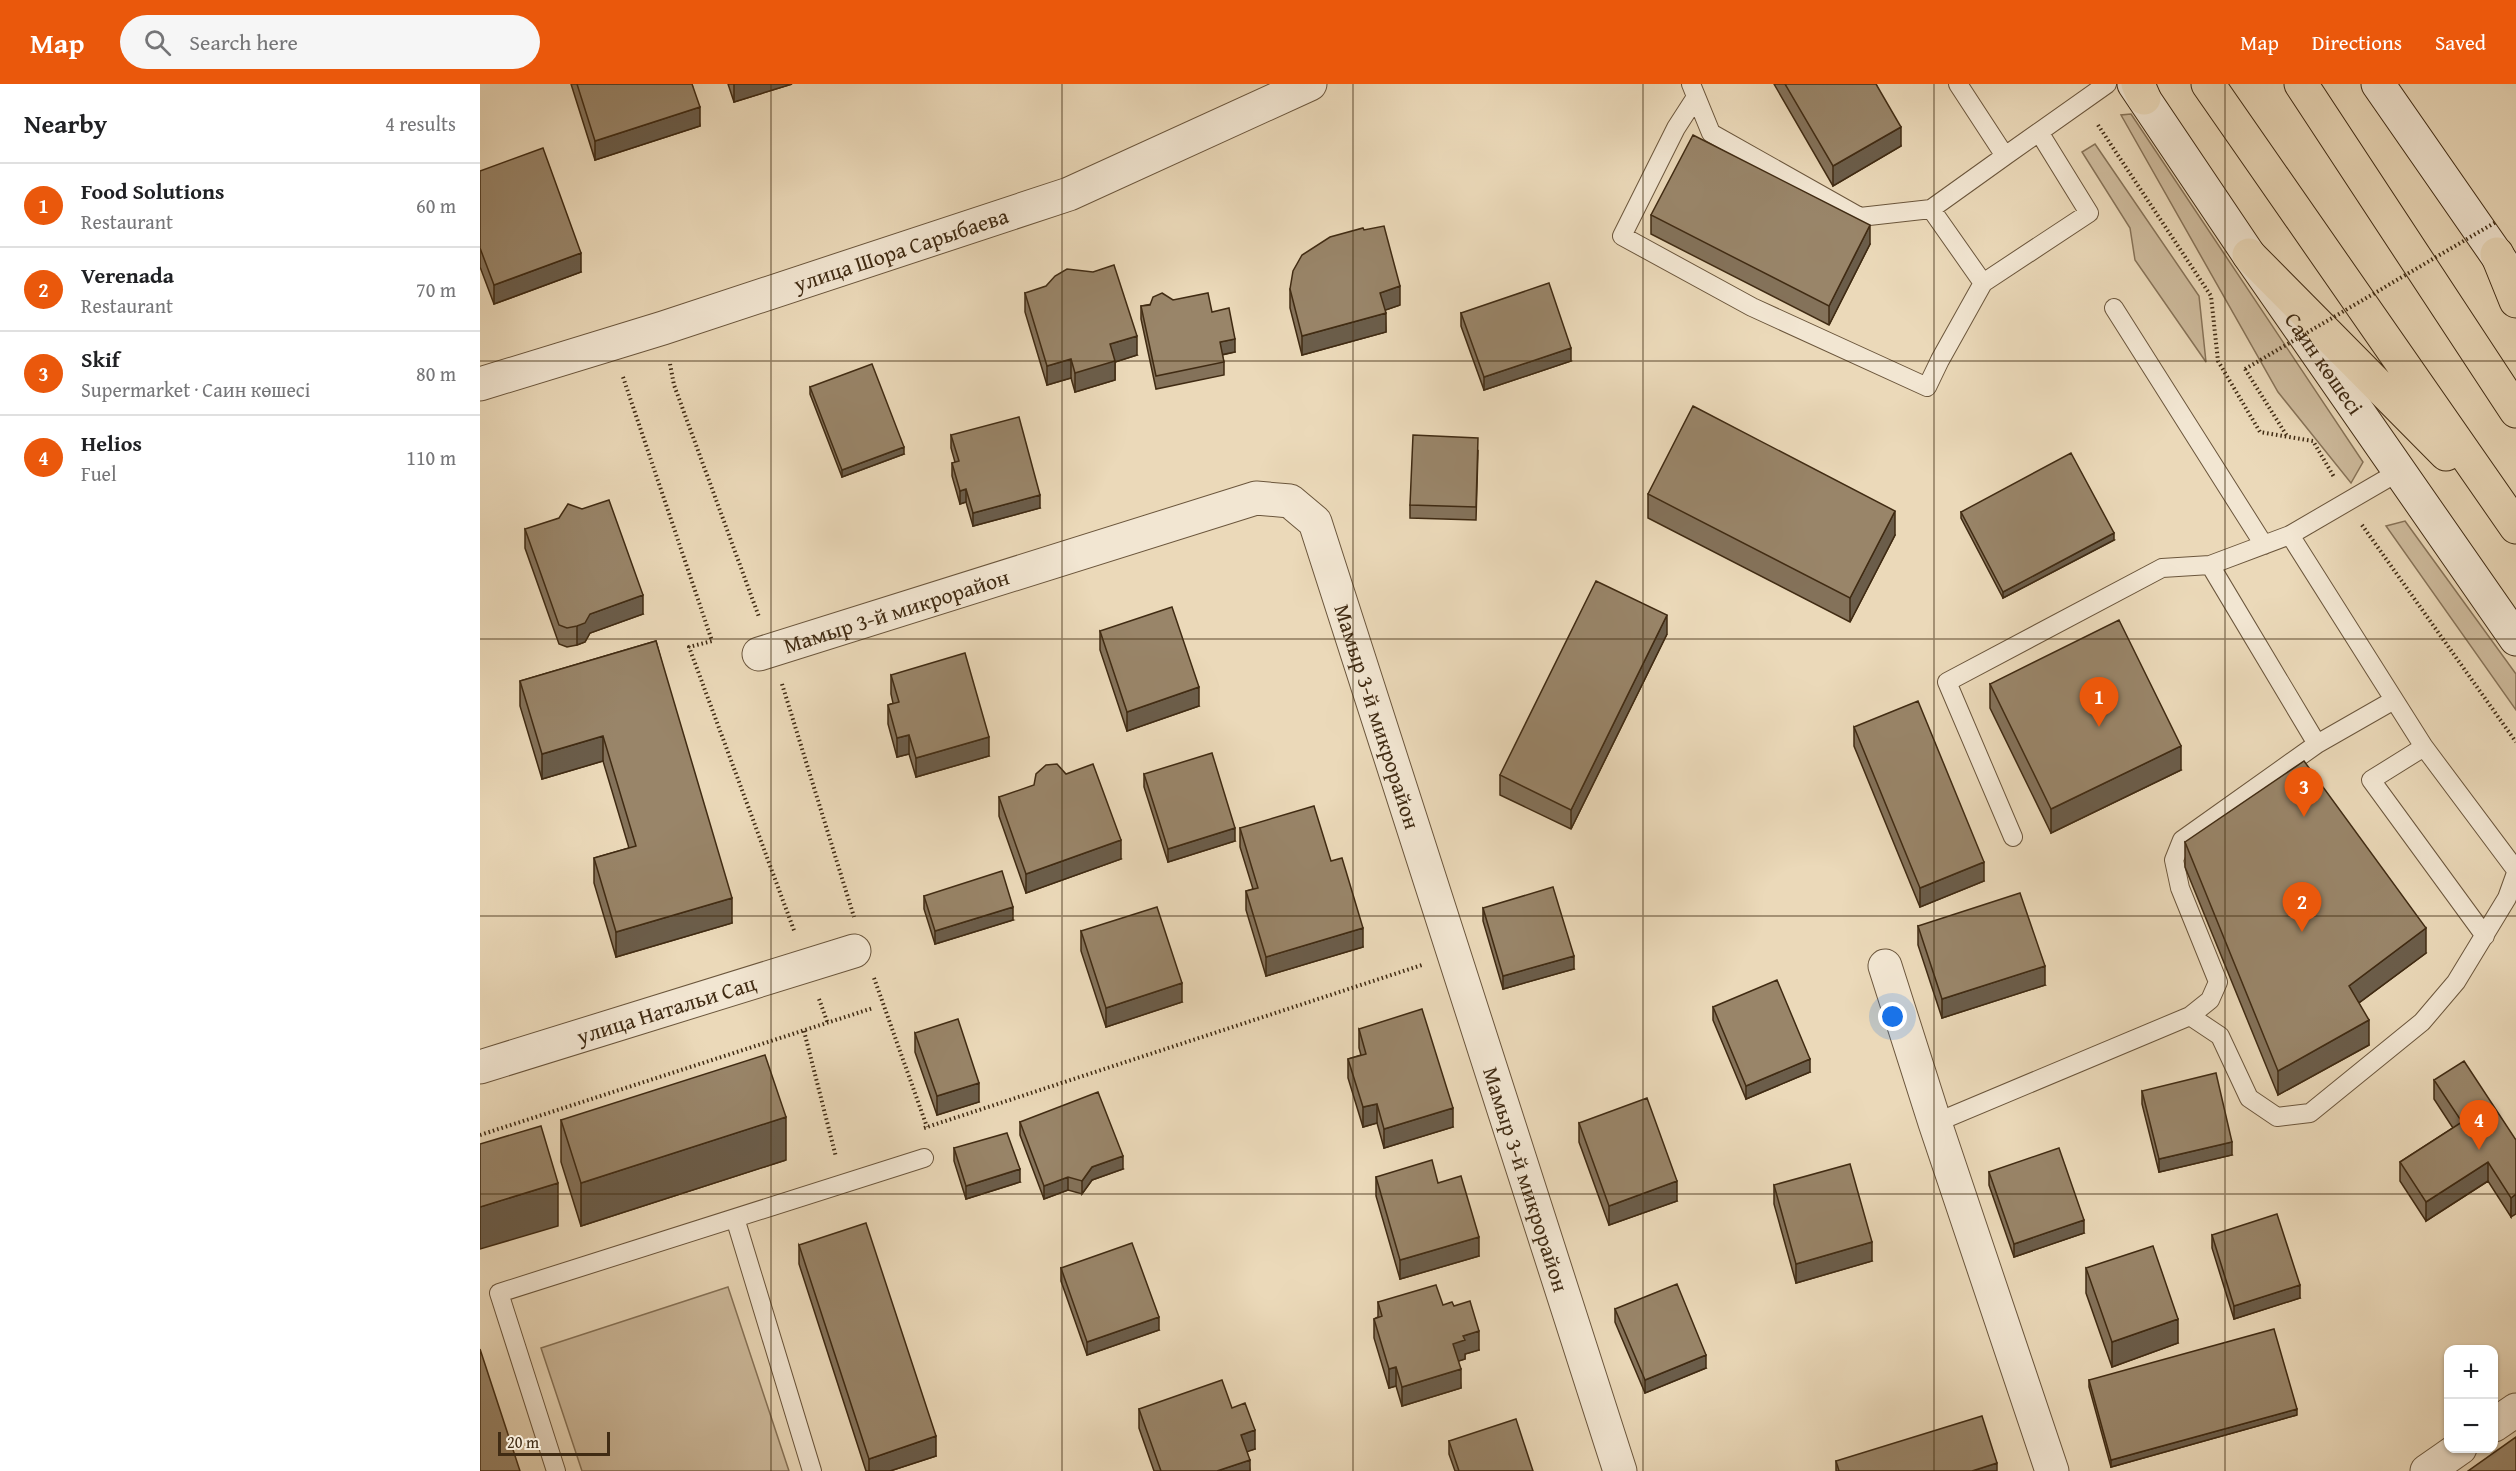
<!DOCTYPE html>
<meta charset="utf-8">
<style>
body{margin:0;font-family:"Gentium Book Plus",serif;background:#f6f6f6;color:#202124}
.controls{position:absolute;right:18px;bottom:18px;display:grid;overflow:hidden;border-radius:12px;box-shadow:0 2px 4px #0004}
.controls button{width:54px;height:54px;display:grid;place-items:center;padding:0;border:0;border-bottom:2px solid #e0e0e0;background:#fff;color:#202124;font:30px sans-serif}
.scale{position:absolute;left:18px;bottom:15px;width:112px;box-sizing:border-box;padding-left:6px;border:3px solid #402b13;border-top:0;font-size:16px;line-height:21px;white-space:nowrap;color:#402b13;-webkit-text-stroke:4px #f2e6d2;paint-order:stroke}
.you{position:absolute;left:1413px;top:933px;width:21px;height:21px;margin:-15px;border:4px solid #fff;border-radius:50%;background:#1a73e8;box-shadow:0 0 0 9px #1a73e833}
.badge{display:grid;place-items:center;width:39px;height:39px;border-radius:50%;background:#ea580c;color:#fff;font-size:20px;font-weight:700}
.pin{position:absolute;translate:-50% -50px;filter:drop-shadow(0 2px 3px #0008)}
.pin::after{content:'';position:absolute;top:32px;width:21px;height:18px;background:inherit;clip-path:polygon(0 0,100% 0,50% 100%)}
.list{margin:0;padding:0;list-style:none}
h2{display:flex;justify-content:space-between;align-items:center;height:78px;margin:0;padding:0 24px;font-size:26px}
h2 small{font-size:20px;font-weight:400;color:#757577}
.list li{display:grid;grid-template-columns:39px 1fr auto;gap:18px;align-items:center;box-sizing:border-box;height:84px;padding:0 24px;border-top:2px solid #e0e0e0}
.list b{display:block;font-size:22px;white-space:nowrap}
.list p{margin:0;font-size:20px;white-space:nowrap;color:#757577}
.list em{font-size:20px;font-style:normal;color:#757577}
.icon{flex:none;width:33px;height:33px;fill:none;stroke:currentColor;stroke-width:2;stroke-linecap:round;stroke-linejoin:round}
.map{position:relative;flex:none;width:2036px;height:1387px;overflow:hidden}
header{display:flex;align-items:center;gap:36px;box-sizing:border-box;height:84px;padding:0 30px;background:#ea580c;color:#fff}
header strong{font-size:28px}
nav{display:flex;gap:33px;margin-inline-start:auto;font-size:21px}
.search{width:420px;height:54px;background:#f6f6f6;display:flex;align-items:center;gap:15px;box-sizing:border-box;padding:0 21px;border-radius:33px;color:#757577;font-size:22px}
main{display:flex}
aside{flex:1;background:#fff}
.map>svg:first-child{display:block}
</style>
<header>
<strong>Map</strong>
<div class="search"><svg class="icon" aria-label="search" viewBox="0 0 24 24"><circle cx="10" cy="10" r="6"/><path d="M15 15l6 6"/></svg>Search here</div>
<nav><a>Map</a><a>Directions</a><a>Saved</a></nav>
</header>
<main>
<aside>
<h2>Nearby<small>4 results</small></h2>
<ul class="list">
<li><span class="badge">1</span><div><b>Food Solutions</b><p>Restaurant</p></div><em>60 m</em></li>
<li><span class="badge">2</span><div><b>Verenada</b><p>Restaurant</p></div><em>70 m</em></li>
<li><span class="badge">3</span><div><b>Skif</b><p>Supermarket · Саин көшесі</p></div><em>80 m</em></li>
<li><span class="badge">4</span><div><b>Helios</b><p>Fuel</p></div><em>110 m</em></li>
</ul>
</aside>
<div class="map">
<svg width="2036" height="1387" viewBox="0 0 2036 1387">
<rect width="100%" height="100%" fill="#ebd9b9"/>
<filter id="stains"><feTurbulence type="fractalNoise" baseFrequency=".00333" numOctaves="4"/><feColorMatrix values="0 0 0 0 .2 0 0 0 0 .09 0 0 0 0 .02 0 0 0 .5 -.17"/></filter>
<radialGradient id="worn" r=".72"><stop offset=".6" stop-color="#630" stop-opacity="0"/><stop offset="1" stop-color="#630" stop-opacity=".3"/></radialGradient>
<!-- green -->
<path fill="#cebb9d" stroke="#877358" stroke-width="1.5" d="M1651 30 1883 378 1871 399 1798 308 1641 31Z
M1615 60 1719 212 1726 278 1655 176 1650 144 1602 68Z
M1925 437 2036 590V626L1906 442Z
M248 1203 309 1387H102L61 1264Z"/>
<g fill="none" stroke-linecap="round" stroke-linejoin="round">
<defs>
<path id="lane" d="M1211 0 1231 49 1380 133 1451 125
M1478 0 1525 72 1627 0
M1216 13 1196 44 1142 152 1272 223 1447 303 1460 276 1503 199
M1525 72 1451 125 1503 199 1609 129 1559 48
M1634 224 1784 461
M1920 387 1810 451 1944 663
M1810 451 1730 481 1837 660 1914 616
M1533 753 1467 598 1682 484 1730 481
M2005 852 1891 696 1944 663 2036 786
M1710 932 1740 952 1769 1014 1797 1033 1830 1029 1942 938 1976 898 2027 814 2036 789
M1455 1039 1710 932 1730 916 1738 898 1700 804 1694 776 1702 756 1837 660
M255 1134 332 1387
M76 1387 19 1209 444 1074"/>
<g id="street">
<path id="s1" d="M0 300 183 244 589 110 830 0"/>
<path id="s2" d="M279 570 776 414 810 417 835 438 1140 1387"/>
<path d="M1405 882 1455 1039 1572 1387"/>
<path id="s3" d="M0 983 374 867"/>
<path d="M2014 1341 2036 1326"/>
<path d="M1947 1387 1980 1364"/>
</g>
<g id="secondary">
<path id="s4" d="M1654 0 1769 171 2036 555"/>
<path d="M1898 0 2032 193"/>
</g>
<path id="primary" d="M1658 0 1664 14
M1728 0 2036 443
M1821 0 2036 327
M2017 170 2036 217
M1769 171 1966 370"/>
</defs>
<!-- lane casing -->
<use href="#lane" stroke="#6b563c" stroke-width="20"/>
<!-- street casing -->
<use href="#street" stroke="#6b563c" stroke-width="35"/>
<!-- secondary casing -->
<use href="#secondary" stroke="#402b13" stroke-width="35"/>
<!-- primary casing -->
<use href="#primary" stroke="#402b13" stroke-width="35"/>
<!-- path -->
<path stroke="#402b13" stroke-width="4" stroke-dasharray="1.5 3" stroke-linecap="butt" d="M1618 41 1731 212 1738 277 1780 348 1833 357 1854 393
M190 280 194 301 279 533
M1765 285 1807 352
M143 293 232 557 209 563 315 849
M1882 441 2036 658
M302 600 374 833
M394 894 447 1043
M339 915 348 940
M324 947 356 1073
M444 1044 942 881
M0 1051 393 924"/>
<!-- lane -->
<use href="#lane" stroke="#f2e6d2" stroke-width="18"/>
<!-- street -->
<use href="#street" stroke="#f2e6d2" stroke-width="33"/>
<!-- secondary -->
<use href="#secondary" stroke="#f2e6d2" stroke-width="33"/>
<!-- primary -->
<use href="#primary" stroke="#ebd9b9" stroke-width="33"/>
<!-- path-bridge -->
<path stroke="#402b13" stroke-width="4" stroke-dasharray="1.5 3" stroke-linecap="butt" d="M1765 285 2016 138"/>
</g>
<!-- wall -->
<path fill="#84725a" stroke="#402b13" stroke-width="1.5" d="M91 0H212L220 42 115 76Z
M248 0H312L254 18Z
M1294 0H1396L1421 62 1353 102Z
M0 87 101 188 14 220 0 183Z
M1171 131 1390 160 1349 241 1171 150Z
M810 205 920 221 905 226 906 248 822 271 810 224Z
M545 209 657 271 635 278V296L595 308 591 294 567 301 545 228Z
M693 216 732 228 755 268 742 271 744 278V291L676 305 661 235V222Z
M981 229 1091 277 1004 306 981 242Z
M330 303 424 370 362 393 330 310Z
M471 351 560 424 493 442 486 418 480 420 472 392V379L475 378 471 364Z
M998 367 996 436 930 434V421Z
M1168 410 1415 451 1370 538 1168 434Z
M1481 428 1634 456 1523 514 1481 434Z
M45 445 163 530 110 549 105 558 97 561 87 563 79 560 45 464Z
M620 547 719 622 647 647 620 566Z
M1187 550 1091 745 1020 711V691Z
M176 557 252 839 136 873 114 799V774L149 764 123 677 62 695 40 622V597Z
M411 591 509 672 436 693 429 670 417 673 408 640V621L413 619 411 610Z
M1510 600 1701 686 1571 749 1510 624Z
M1374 643 1504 797 1440 823 1374 662Z
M664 690 755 757 688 778 664 703Z
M519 713 641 775 546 809 519 732Z
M760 744 851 777 883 863 786 892 766 826V807L773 805 760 763Z
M1705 758 1946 869 1879 919 1889 961 1798 1011 1705 783Z
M444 812 533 836 455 860 444 825Z
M1003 824 1094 885 1023 905 1003 837Z
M1438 842 1565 901 1462 934 1438 861Z
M601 847 702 918 626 943 601 867Z
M1233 923 1330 988 1266 1015 1233 936Z
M879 945 973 1043 904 1064 897 1039 883 1043 868 994V975L881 971 879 964Z
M435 949 499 1018 457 1031 435 968Z
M1954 996 2036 1056 2031 1133 2008 1097 1946 1137 1920 1097V1078L1973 1044 1954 1015Z
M1662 1007 1752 1071 1679 1088 1662 1020Z
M81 1036 306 1076 101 1142 81 1078Z
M540 1038 643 1085 612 1096 602 1110 588 1106 564 1115 540 1051Z
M1099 1039 1197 1117 1129 1141 1099 1058Z
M474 1064 540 1098 486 1115 474 1077Z
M1509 1088 1604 1149 1534 1173 1509 1101Z
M896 1093 958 1099 999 1172 920 1195 896 1112Z
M1294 1101 1392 1177 1316 1199 1294 1120Z
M1732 1151 1820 1214 1754 1235 1732 1164Z
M319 1161 456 1372 410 1387H386L319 1180Z
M581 1184 679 1246 607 1271 581 1197Z
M1606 1184 1698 1259 1632 1283 1606 1209Z
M898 1218 974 1222 999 1266 985 1270V1275L978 1277 981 1304 922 1322 916 1302 909 1304 894 1254V1235L898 1233Z
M1135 1225 1226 1284 1165 1309 1135 1238Z
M1609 1296 1817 1331 1631 1383 1609 1303Z
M752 1324 775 1365 767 1367 770 1387H674L659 1344V1325Z
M969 1357 1053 1387H975L969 1370Z
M1356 1377 1517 1387H1356Z"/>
<!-- shaded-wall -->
<path fill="#6b5d4a" stroke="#402b13" stroke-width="1.5" d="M254 0H312L254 18Z
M220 23V42L115 76V57Z
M1421 43V62L1353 102V82Z
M1390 141V160L1349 241V222Z
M101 169V188L14 220V201Z
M920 202V221L900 228V209Z
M906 229V248L822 271V252Z
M657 252V271L635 278V296L595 308V289L630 260Z
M755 255V268L740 271V258Z
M1091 264V277L1004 306V293Z
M591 275V294L567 301V282Z
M424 363V370L362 393V386Z
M486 405V418L480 420V407Z
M560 411V424L493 442V429Z
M1415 427V451L1370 538V514Z
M1634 449V456L1523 514V508Z
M163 511V530L110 549 105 558 97 561V542L110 530Z
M1187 531V550L1091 745V726Z
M719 603V622L647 647V628Z
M429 651V670L417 673V654Z
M123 652V677L62 695V670Z
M509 653V672L436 693V674Z
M1701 662V686L1571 749V725Z
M755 744V757L688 778V765Z
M641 756V775L546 809V790Z
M1504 778V797L1440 823V804Z
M252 814V839L136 873V848Z
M533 823V836L455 860V847Z
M883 844V863L786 892V873Z
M1946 844V869L1869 926V902Z
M1094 872V885L1023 905V892Z
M1565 882V901L1462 934V915Z
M702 899V918L626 943V924Z
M1889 936V961L1798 1011V987Z
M1330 975V988L1266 1015V1002Z
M499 999V1018L457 1031V1012Z
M897 1020V1039L883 1043V1023Z
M973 1024V1043L904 1064V1045Z
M306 1033V1076L101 1142V1099Z
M1752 1058V1071L1679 1088V1075Z
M643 1072V1085L612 1096 602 1110V1097L612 1083Z
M2008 1078V1097L1946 1137V1118Z
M540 1085V1098L486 1115V1102Z
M588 1093V1106L564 1115V1102Z
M1197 1097V1117L1129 1141V1122Z
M78 1099V1142L0 1165V1123Z
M2036 1110V1130L2031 1133V1114Z
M1604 1136V1149L1534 1173V1160Z
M999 1153V1172L920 1195V1176Z
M1392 1158V1177L1316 1199V1180Z
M1820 1201V1214L1754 1235V1222Z
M679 1233V1246L607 1271V1258Z
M1698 1235V1259L1632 1283V1258Z
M999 1247V1266L985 1270V1275L973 1279V1260L983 1252Z
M1226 1271V1284L1165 1309V1296Z
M916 1283V1302L909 1304V1285Z
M981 1285V1304L922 1322V1303Z
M1817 1325V1331L1631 1383V1376Z
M775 1346V1365L761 1370V1351Z
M456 1352V1372L410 1387H389V1375Z
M770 1376V1387H737Z
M1517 1379V1387H1492Z"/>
<!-- building -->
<path fill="#998569" stroke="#402b13" stroke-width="1.5" d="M97 0H212L220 23 115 57Z
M1305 0H1396L1421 43 1353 82Z
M1213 51 1390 141 1349 222 1171 131Z
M63 64 101 169 14 201 0 164V87Z
M904 142 920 202 900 209 906 229 822 252 810 205 813 187 822 171 850 153 883 144 884 146Z
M634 181 657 252 630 260 635 277 595 289 591 275 567 282 545 209 566 202 575 192 587 185 613 188Z
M1069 199 1091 264 1004 293 981 229Z
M682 209 693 216 728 209 732 228 749 224 755 255 740 258 744 278 676 292 661 222 670 221 673 213Z
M392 280 424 363 362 386 330 303Z
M1213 322 1415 427 1370 514 1168 410Z
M539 333 560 411 493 429 486 405 480 407 472 379 479 377 471 351Z
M933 351 998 354 996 423 930 421Z
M1591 369 1634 449 1523 508 1481 428Z
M129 416 163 511 110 530 105 539 97 542 87 544 79 541 45 445 79 434 88 420 102 425Z
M1116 497 1187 531 1091 726 1020 691Z
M692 523 719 603 647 628 620 547Z
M1639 536 1701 662 1571 725 1510 600Z
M176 557 252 814 136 848 114 774 156 762 123 652 62 670 40 597Z
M485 569 509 653 436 674 429 651 417 654 408 621 419 618 411 591Z
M1438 617 1504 778 1440 804 1374 643Z
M732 669 755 744 688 765 664 690Z
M1824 677 1946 844 1869 902 1889 936 1798 987 1705 758Z
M577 680 586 690 613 680 641 756 546 790 519 713 554 701 556 690 566 681Z
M834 722 851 777 862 774 883 844 786 873 766 807 778 804 760 744Z
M522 787 533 823 455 847 444 812Z
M1073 803 1094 872 1023 892 1003 824Z
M1540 809 1565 882 1462 915 1438 842Z
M677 823 702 899 626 924 601 847Z
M1297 896 1330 975 1266 1002 1233 923Z
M942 925 973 1024 904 1045 897 1020 883 1023 868 975 886 970 879 945Z
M478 935 499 999 457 1012 435 949Z
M285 971 306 1033 101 1099 81 1036Z
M1984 977 2036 1056V1110L2031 1114 2008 1078 1946 1118 1920 1078 1982 1038 1954 996Z
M1736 989 1752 1058 1679 1075 1662 1007Z
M618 1008 643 1072 612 1083 602 1097 588 1093 564 1102 540 1038Z
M1167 1014 1197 1097 1129 1122 1099 1039Z
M61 1042 78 1099 0 1123V1060Z
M527 1049 540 1085 486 1102 474 1064Z
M1579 1064 1604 1136 1534 1160 1509 1088Z
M952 1076 958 1099 981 1092 999 1153 920 1176 896 1093Z
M1370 1080 1392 1158 1316 1180 1294 1101Z
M1797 1130 1820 1201 1754 1222 1732 1151Z
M386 1139 456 1352 389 1375 319 1161Z
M652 1159 679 1233 607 1258 581 1184Z
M1673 1162 1698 1235 1632 1258 1606 1184Z
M1197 1200 1226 1271 1165 1296 1135 1225Z
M956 1201 963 1221 972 1218 974 1222 990 1217 999 1247 983 1252 985 1256 973 1260 981 1285 922 1303 916 1283 909 1285 894 1235 902 1232 898 1218Z
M1794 1245 1817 1325 1631 1376 1609 1296Z
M0 1265 40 1387H0Z
M742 1296 752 1324 765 1319 775 1346 761 1351 770 1376 737 1387H681L659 1325Z
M1502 1332 1517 1379 1492 1387H1359L1356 1377Z
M1036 1335 1053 1387H979L969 1357Z
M2036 1353V1387H1988Z"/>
<!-- grid -->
<path fill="none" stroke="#402b13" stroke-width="1.5" stroke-opacity="0.55" d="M291 0V1387M582 0V1387M873 0V1387M1163 0V1387M1454 0V1387M1745 0V1387M0 277H2036M0 555H2036M0 832H2036M0 1110H2036"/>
<g text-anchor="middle" stroke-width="4.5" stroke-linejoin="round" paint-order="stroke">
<!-- street labels -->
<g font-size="22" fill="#402b13" stroke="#f2e6d2">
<text dy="8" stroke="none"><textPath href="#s1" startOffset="442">улица Шора Сарыбаева</textPath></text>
<text dy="8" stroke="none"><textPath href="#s4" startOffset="338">Саин көшесі</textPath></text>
<text dy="8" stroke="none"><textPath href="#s2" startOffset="144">Мамыр 3-й микрорайон</textPath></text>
<text dy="8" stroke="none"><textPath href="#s2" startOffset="792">Мамыр 3-й микрорайон</textPath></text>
<text dy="8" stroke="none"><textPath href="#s3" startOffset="195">улица Натальи Сац</textPath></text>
<text dy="8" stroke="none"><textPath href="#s2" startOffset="1278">Мамыр 3-й микрорайон</textPath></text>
</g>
</g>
<rect width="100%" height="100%" filter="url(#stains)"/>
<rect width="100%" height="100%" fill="url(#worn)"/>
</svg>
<div class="controls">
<button>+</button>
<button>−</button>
</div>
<div class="scale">20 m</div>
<div class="you"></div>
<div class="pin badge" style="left:1619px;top:643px">1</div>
<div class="pin badge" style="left:1822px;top:848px">2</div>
<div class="pin badge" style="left:1824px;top:733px">3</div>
<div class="pin badge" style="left:1999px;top:1066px">4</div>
</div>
</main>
